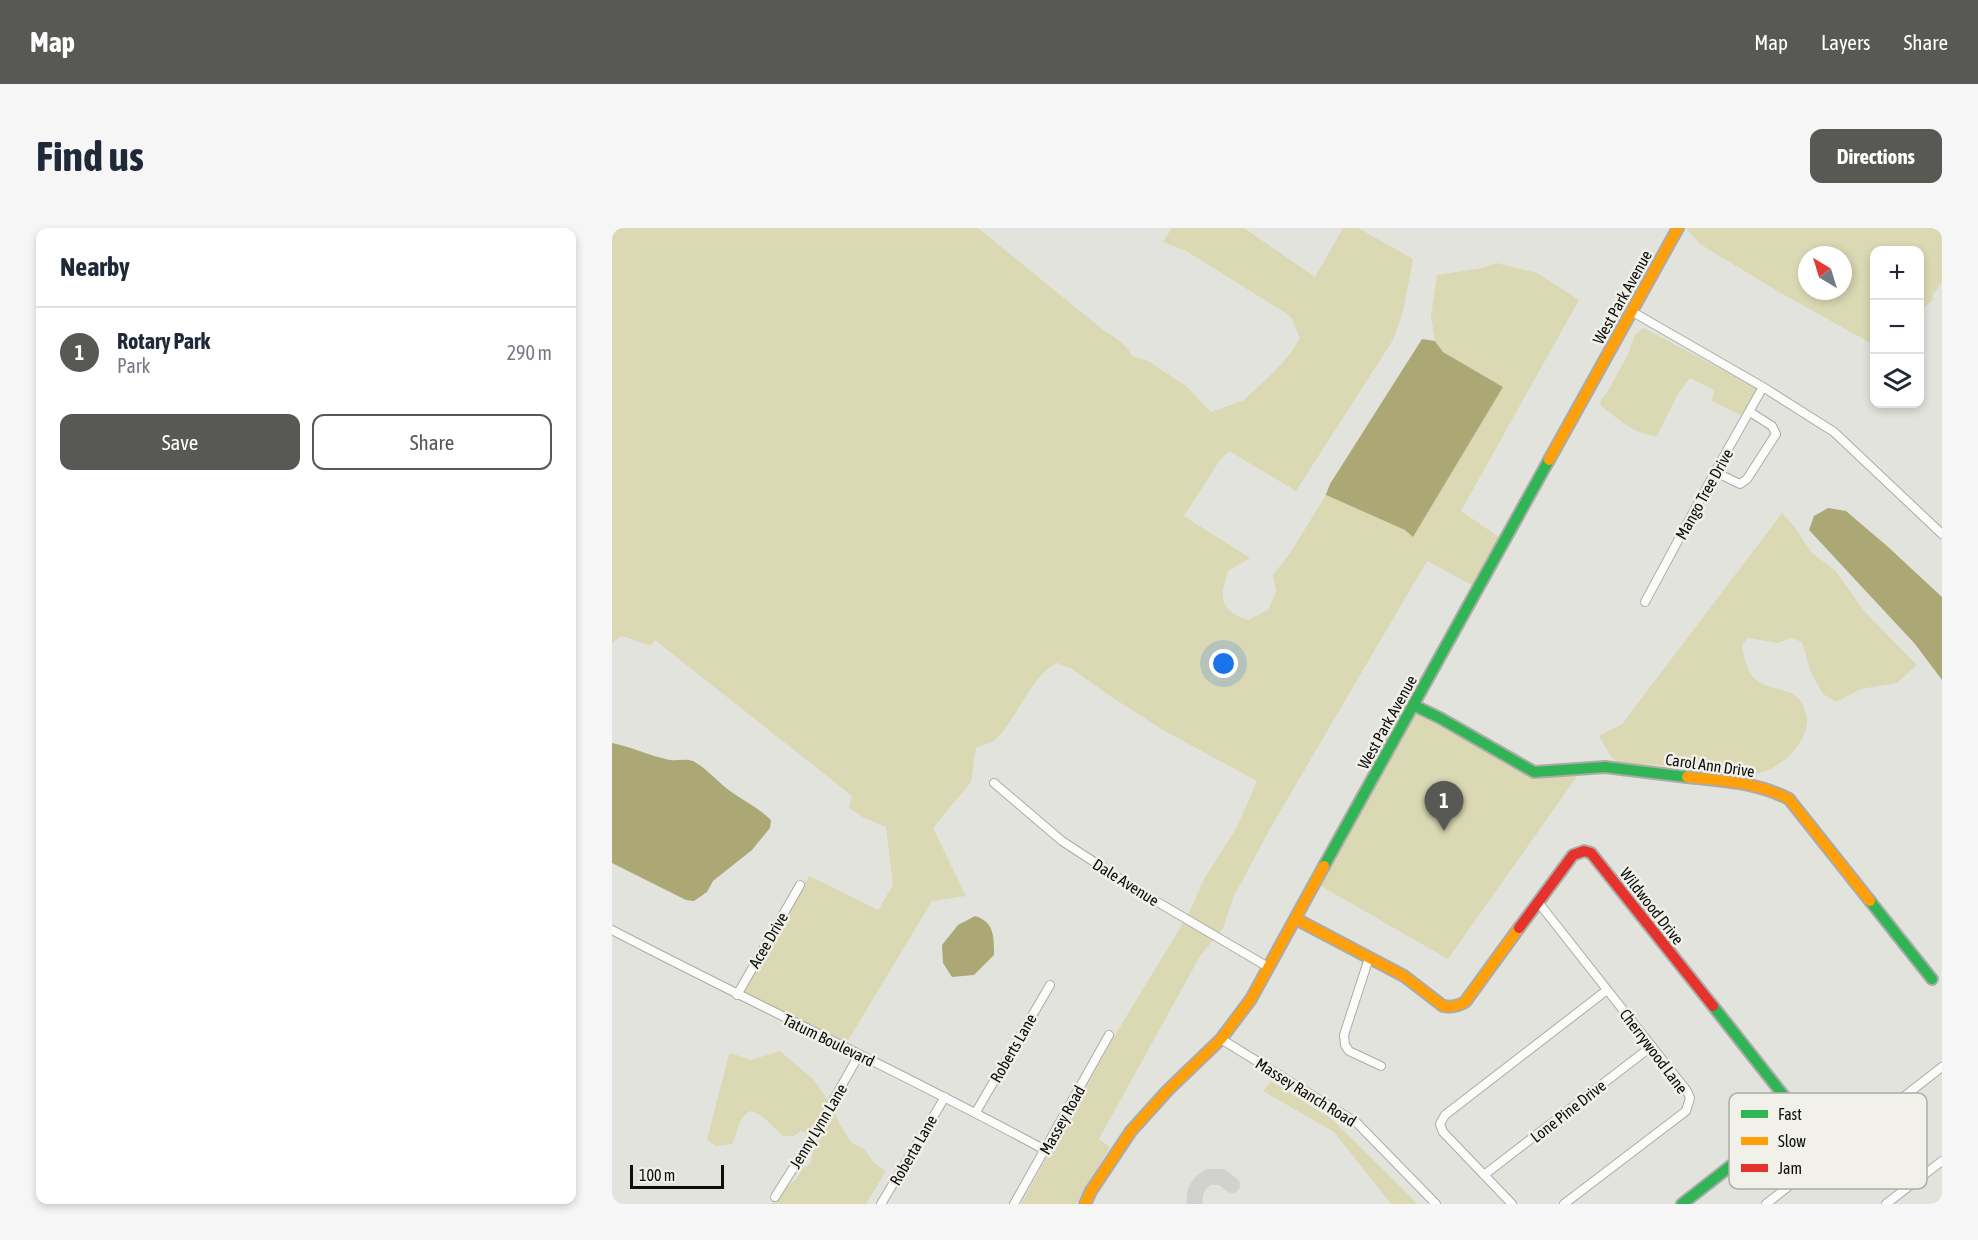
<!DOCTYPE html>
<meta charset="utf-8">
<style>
body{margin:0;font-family:"Asap Condensed",sans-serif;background:#f6f6f7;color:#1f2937}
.controls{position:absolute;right:18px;top:18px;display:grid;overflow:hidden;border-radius:12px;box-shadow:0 3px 9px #0003}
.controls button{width:54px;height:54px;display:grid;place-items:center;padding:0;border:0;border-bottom:2px solid #e0e1e3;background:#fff;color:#1f2937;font:30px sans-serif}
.compass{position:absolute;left:1186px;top:18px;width:54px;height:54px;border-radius:50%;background:#fff;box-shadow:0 3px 9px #0003;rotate:322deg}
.scale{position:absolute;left:18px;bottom:15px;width:94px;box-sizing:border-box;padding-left:6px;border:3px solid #0d0d0b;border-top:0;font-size:16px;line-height:21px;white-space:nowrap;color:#0d0d0b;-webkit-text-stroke:4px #f1f1ea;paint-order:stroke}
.you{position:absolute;left:612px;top:436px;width:21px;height:21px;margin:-15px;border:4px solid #fff;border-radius:50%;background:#1a73e8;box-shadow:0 0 0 9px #1a73e833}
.badge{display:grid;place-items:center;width:39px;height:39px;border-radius:50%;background:#585855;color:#fff;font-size:20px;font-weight:700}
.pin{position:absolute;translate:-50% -50px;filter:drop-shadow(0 2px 3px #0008)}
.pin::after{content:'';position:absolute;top:32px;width:21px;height:18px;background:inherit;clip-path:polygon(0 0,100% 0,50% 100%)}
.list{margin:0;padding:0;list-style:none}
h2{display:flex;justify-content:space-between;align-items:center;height:78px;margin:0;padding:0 24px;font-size:26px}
h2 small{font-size:20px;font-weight:400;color:#747a83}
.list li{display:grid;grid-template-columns:39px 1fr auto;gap:18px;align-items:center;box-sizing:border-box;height:90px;padding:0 24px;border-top:2px solid #e0e1e3}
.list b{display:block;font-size:22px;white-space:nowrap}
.list p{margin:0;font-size:20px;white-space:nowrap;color:#747a83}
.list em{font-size:20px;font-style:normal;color:#747a83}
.actions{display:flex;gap:12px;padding:18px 24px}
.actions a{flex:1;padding:14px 0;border:2px solid #585855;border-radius:12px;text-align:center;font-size:21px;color:#585855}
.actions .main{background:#585855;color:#fff}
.icon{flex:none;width:33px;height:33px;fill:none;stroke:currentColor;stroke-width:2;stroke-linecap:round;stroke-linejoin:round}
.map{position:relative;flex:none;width:1330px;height:976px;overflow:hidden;border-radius:12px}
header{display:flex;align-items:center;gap:36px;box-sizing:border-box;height:84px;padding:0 30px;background:#585855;color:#fff}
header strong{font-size:28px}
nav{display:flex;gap:33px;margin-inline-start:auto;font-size:21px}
.intro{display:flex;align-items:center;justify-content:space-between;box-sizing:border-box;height:144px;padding:0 36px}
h1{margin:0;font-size:42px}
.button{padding:15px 27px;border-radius:12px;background:#585855;color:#fff;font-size:21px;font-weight:700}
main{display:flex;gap:36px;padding:0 36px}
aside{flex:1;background:#fff;border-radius:12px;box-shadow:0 3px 9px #0003}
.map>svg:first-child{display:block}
</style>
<header>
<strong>Map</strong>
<nav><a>Map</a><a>Layers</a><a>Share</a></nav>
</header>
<div class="intro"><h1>Find us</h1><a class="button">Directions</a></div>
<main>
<aside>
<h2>Nearby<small></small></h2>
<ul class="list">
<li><span class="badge">1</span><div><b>Rotary Park</b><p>Park</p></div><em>290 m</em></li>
</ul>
<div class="actions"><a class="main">Save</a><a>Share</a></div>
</aside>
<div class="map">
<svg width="1330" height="976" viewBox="0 0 1330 976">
<rect width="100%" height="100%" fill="#e3e3de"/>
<!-- green -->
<path fill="#dbd9b3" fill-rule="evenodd" d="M0 0H366L494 104C504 110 515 117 520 128L536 133 574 158 599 184 632 172 662 144 678 126 688 110 680 91 675 86 574 23 551 14 560 0H632L703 49 731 0H746L801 31 791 84 781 112 684 263 617 223 608 232 572 288 638 330 616 343C608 369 606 382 636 392L656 382 664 363 661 347 678 325 714 267 793 302 801 308 891 159 831 124 823 113 819 88 825 47 871 40 884 35 925 45 967 72 849 283 887 309 860 357 815 333 659 599 621 670 611 700 588 728 487 911 498 919 464 976H409L503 807 576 687 592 651 625 599 645 553 551 502 498 468 460 441 445 435C420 447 405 490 385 510 381 515 371 517 364 520L359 554 321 600 354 668 320 673 234 816 130 766 197 648 266 682 281 657 274 599 250 589 237 580 240 568 43 412 39 417C28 416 20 410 9 408L0 415Z
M1074 0H1330V54L1320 69 1323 70 1308 83V22H1262V117L1167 64 1088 16ZM1195 27H1231V63H1195Z
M1032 100 1146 161 1129 188 1100 173 1102 162 1078 150 1066 166 1045 208C1023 207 1005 190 988 177L989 172 996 163 1016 126 1023 107Z
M1170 285 1182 298 1199 324 1223 342 1253 384 1305 437 1285 455 1249 461 1224 474 1211 466 1199 445 1190 414 1179 410 1166 415 1136 410 1130 417C1132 429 1135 446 1146 453 1165 466 1186 457 1193 483 1194 487 1196 492 1195 496 1191 524 1160 546 1133 548 1124 549 1115 544 1106 543 1086 541 1066 539 1047 537 1033 535 1019 540 1006 534 998 530 992 516 987 508L1010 496Z
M804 486 920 548 966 547 836 731 707 657Z
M168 823 202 852 220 878 228 897 240 915 252 921 262 935 274 943 254 976H160V972L185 950 190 941 199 935 201 921 199 908 189 903 182 908H171L150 888 139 883C126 888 126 904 120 916L104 918 95 912 117 826H122L139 832Z
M659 853 721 892 806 976H779L722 904 651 863Z"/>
<!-- water -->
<path fill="#aca876" d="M810 111 823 113 831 124 891 159 801 309 793 302 714 267 713 269 718 256Z
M1216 280 1234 283 1275 318 1330 369V452L1303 416 1197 302 1202 288Z
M0 515C20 519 38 528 58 532 66 533 73 530 81 533 96 541 107 556 121 565 134 574 148 581 159 592L158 600 140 622 101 653 95 664 82 673 74 672 0 635Z
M363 688C383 694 382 710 382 727L362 747 340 749 331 735 330 717 346 697Z"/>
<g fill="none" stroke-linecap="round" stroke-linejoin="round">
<!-- taxiway -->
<path stroke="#d1d1ce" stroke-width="16" d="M583 976C581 963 586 955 597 949H610L620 957"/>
<defs>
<path id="street" d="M1019 83 1151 159 1222 204 1330 306
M1103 244 1128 256 1135 251 1164 206 1160 198 1138 184
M1033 374 1103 244 1151 159
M382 555 450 613 525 662 656 739
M926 674 1075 863 1078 870 1074 883 952 976
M0 702C144 777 291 845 433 922
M757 730 732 807 733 817 737 823 769 838
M125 767 188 657
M609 811 745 895 824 976
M364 884 438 757
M872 947 1040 818
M163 969 197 915 247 827
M269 976 333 869
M402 976 497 807
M900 976 831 904 828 896 833 887 995 762
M1154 976 1330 839
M1274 976 1330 933"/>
<path id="fast" d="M801 477 828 490 922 544 993 539 1075 549
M712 638 937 232
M1258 673 1320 751
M1070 976 1175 894 1179 887V877L1101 778"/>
<path id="slow" d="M937 232 1066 0
M1075 549C1112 553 1144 554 1177 571L1258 673
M684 691 792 748 831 778C840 780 846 778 853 774L907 700
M473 976 479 963 519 903 556 862 609 811 639 771 712 638"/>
<path id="jam" d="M907 700 961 627 972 623 979 625 1101 778"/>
</defs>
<!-- street casing -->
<use href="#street" stroke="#ababa8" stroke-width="10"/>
<!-- fast casing -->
<use href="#fast" stroke="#ababa8" stroke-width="14"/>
<!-- slow casing -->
<use href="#slow" stroke="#ababa8" stroke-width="14"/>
<!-- jam casing -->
<use href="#jam" stroke="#ababa8" stroke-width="14"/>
<!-- street -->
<use href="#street" stroke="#fbfbfa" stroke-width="8"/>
<!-- fast -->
<use href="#fast" stroke="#30b455" stroke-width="10"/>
<!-- slow -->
<use href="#slow" stroke="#ff9f0a" stroke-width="10"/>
<!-- jam -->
<use href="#jam" stroke="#e5322d" stroke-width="10"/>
</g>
<g text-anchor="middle" stroke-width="5" stroke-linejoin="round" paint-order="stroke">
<!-- street labels -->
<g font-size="16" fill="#0d0d0b" stroke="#f1f1ea">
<text transform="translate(1010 69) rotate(-61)" y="6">West Park Avenue</text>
<text transform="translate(1092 266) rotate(-61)" y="6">Mango Tree Drive</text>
<text transform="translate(775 494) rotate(-61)" y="6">West Park Avenue</text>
<text transform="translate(1098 537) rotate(8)" y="6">Carol Ann Drive</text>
<text transform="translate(514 654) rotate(32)" y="6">Dale Avenue</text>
<text transform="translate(1040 678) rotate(52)" y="6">Wildwood Drive</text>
<text transform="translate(156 712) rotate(-60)" y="6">Acee Drive</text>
<text transform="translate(217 812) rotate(26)" y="6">Tatum Boulevard</text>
<text transform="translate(401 820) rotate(-60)" y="6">Roberts Lane</text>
<text transform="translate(1042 823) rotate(53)" y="6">Cherrywood Lane</text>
<text transform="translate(694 864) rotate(32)" y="6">Massey Ranch Road</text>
<text transform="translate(956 883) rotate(-38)" y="6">Lone Pine Drive</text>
<text transform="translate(450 892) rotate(-61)" y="6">Massey Road</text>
<text transform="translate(206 898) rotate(-59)" y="6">Jenny Lynn Lane</text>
<text transform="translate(301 922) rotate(-60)" y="6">Roberta Lane</text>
</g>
</g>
<!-- legend -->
<rect x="1117" y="865" width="198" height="96" rx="9" fill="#f1f1ea" stroke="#adada7" stroke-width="1.5"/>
<rect x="1129" y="882" width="27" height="8" fill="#30b455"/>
<rect x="1129" y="909" width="27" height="8" fill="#ff9f0a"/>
<rect x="1129" y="936" width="27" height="8" fill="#e5322d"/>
<g font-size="16" fill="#0d0d0b">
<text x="1166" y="892">Fast</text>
<text x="1166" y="919">Slow</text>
<text x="1166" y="946">Jam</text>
</g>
</svg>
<div class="controls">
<button>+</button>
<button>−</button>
<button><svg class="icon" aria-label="layers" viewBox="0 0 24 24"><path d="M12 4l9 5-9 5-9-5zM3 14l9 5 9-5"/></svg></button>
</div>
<svg class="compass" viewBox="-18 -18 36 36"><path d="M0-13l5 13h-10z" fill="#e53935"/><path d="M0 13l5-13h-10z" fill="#747a83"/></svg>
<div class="scale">100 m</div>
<div class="you"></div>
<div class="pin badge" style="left:832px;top:603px">1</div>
</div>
</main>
